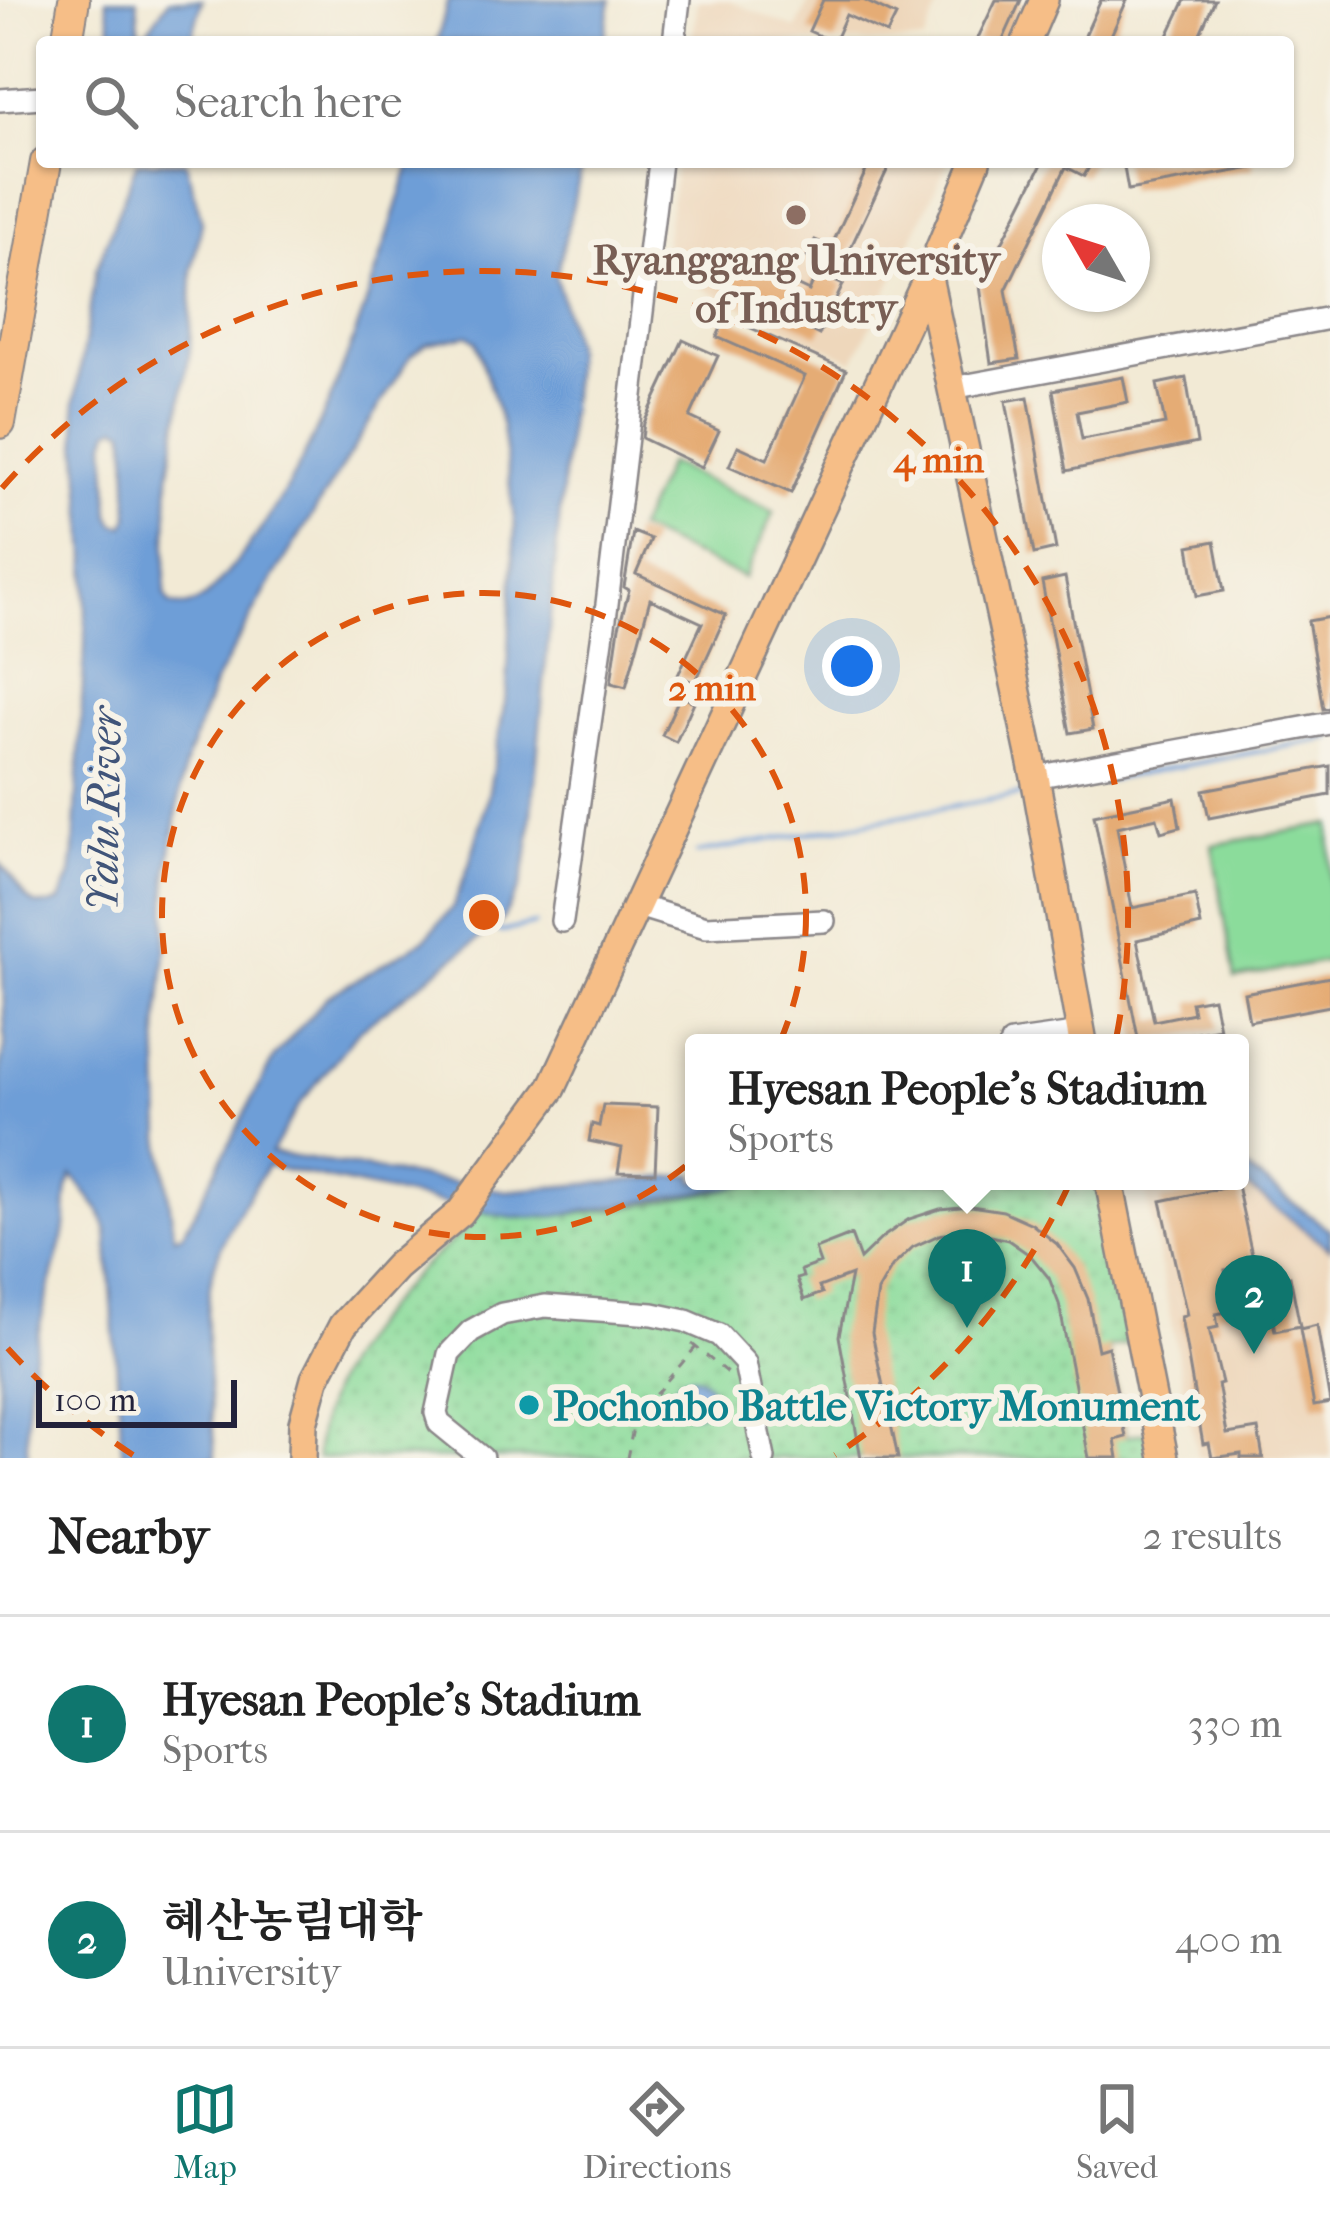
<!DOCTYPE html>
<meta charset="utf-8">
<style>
body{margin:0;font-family:"IM FELL French Canon","Noto Serif KR",serif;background:#f2f2f2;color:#222}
.compass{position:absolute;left:1042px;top:204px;width:108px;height:108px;border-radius:50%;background:#fff;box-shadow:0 3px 9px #0004;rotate:309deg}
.scale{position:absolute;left:36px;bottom:30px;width:201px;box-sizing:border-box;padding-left:12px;border:6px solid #22223b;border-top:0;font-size:33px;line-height:42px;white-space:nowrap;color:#22223b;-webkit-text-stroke:9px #f7f3e8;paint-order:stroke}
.you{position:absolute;left:852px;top:666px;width:42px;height:42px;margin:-30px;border:9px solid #fff;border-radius:50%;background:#1a73e8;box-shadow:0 0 0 18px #1a73e833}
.badge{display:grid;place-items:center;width:78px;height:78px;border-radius:50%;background:#0f766e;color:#fff;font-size:39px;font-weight:700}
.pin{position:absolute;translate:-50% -99px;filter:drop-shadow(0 3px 6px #0008)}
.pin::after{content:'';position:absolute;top:63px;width:42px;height:36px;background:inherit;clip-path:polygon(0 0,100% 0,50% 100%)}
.popup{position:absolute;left:685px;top:1034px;width:564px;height:156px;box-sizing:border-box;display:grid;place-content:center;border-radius:12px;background:#fff;filter:drop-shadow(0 3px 9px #0005);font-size:39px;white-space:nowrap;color:#767676}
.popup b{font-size:45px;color:#222}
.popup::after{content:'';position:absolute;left:50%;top:100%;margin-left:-24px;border:24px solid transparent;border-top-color:#fff}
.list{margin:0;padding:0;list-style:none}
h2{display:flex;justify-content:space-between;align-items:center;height:156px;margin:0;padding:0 48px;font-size:51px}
h2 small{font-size:39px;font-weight:400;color:#767676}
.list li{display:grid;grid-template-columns:78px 1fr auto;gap:36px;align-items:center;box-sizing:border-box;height:216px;padding:0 48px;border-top:3px solid #e0e0e0}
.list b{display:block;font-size:45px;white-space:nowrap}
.list p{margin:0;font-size:39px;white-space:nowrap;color:#767676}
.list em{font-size:39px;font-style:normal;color:#767676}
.icon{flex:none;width:66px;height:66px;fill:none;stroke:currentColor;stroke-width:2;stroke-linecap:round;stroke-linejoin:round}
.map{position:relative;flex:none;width:1330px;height:1458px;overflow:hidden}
.search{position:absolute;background:#fff;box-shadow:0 3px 9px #0004;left:36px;right:36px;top:36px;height:132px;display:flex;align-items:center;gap:30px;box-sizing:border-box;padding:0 42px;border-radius:12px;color:#767676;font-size:45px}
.sheet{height:588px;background:#fff}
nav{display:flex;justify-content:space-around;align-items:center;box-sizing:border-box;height:168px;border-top:3px solid #e0e0e0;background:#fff;font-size:33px;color:#767676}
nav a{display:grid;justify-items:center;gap:6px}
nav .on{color:#0f766e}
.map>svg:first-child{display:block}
</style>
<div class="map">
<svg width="1330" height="1458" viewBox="0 0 1330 1458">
<defs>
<pattern id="park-dots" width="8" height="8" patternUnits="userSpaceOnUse" patternTransform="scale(3)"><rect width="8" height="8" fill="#8bdc9b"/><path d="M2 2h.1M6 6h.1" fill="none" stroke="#78bc86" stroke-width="1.8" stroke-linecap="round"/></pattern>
</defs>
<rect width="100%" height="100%" fill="#f7f3e8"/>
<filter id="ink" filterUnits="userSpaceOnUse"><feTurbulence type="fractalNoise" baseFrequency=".00833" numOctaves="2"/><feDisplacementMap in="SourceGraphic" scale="24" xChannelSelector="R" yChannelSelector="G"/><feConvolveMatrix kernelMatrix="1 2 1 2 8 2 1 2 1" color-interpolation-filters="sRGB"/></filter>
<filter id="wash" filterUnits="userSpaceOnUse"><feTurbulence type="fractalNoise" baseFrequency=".004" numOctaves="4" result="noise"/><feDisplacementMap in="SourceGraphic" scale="48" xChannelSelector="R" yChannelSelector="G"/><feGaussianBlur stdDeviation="2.7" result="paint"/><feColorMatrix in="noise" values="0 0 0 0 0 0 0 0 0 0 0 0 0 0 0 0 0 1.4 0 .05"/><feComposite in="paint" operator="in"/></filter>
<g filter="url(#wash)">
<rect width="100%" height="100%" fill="#f2ead5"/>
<!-- built -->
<path fill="#eed7bb" d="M698 0H728L796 29 810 0H941L924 42H692Z
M676 162H948L854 361 662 268Z
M1151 1181H1240L1330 1249V1458H1198L1144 1183Z"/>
<!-- green -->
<path fill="#8bdc9b" stroke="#567f6b" stroke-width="3" d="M668 463 774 512 744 578 637 529Z
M1330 824V961L1235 978 1212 845Z"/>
<!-- park -->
<path fill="url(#park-dots)" stroke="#567f6b" stroke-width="3" d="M765 1181H1099L1129 1343 1108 1348 1126 1436 1147 1432 1152 1458H317C316 1386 370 1320 418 1271 439 1251 463 1235 479 1211 558 1227 685 1198 765 1181Z"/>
<!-- water -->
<path fill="#6e9ed7" stroke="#486089" stroke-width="3" fill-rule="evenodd" d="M106 0H137L139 28 144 35 169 0H202L191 42H114Z
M448 0H611L604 42H437Z
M137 162H186L202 222 192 270 190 350 169 476 165 594 170 604C197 613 212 591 229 571 326 457 366 302 411 162H583L556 276 573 344V373L528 854 520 887 501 922 358 1031 299 1105 271 1153 506 1191 694 1175V1181H765L556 1216 512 1218 267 1166C249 1196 228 1225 217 1258 197 1312 212 1400 215 1458H123L107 1231 100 1211 72 1175C63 1194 69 1217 63 1238 43 1310 21 1382 28 1458H0V1068L5 1047 0 863C20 882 25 918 60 901L71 875 74 851 85 646 87 554 75 402 96 270ZM468 335 476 341 502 426 515 526 507 690 487 802 470 862 453 907 424 940 327 997 274 1057 183 1234 174 1237 161 1136 158 1029 166 950 167 876 184 767 214 684 266 590 411 355 426 344ZM118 426 125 430 127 442 129 517 124 526 115 524 110 514 106 442 110 430Z
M1240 1164 1330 1230V1249L1240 1181Z
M673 1395a19 19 0 1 1 38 0a19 19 0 1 1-38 0Z"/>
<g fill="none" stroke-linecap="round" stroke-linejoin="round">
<!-- stream -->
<path stroke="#6e9ed7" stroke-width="4.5" d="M1064 788 1330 738
M697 853 1023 794
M490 925 501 932 535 924"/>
</g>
<g id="blocks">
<!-- building -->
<path fill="#e5ac74" d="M823 0H863L896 16 887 34 846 15 834 42 809 31Z
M996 0H1021L1002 42H976Z
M1101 0H1127L1108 42H1082Z
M1185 0H1215L1196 42H1165Z
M870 162H891L835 281 843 285 819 335 709 280 723 251 809 291 821 263 807 257 815 240 831 247Z
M1043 162H1092L1084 176 1066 167 1006 290 1019 359 991 363 980 286Z
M1123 162H1252L1253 168 1128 190Z
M726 317 846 370 791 493 729 466 738 446 767 459 805 376 717 337Z
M683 340 718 356 690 417 719 431 702 467 642 438 644 423Z
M1123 377 1128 402 1077 412 1082 439 1165 424 1157 384 1186 378 1197 443 1067 471 1053 390Z
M1028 397 1056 549 1034 554 1006 401Z
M633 532 651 539 636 574 726 615 695 683 678 675 702 623 650 599 626 687 611 683 619 627 629 590 624 587Z
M1215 541 1224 591 1197 596 1189 546Z
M1065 577 1093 729 1070 733 1042 582Z
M1330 617V708L1323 709 1308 621Z
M680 696 694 702 676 742 662 735Z
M1330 766V795L1209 818 1203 790Z
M1175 798 1180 827 1161 832 1157 818 1117 827 1132 908 1195 895 1201 925 1137 940 1154 1021 1193 1013 1191 1002 1213 998 1219 1028 1139 1043 1094 815Z
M1330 977V1006L1249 1021 1244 993Z
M603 1105 658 1107 655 1173 618 1172 622 1148 589 1141 592 1124 599 1126Z
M1237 1185 1254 1264 1225 1270 1232 1311 1216 1314 1218 1327 1209 1329 1222 1383 1218 1384 1227 1434 1258 1429 1263 1458H1241V1454L1212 1458 1209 1443 1203 1444 1181 1317 1187 1315 1161 1201Z
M971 1206 1003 1211 1032 1224 1057 1244 1075 1268 1088 1299 1098 1350 1108 1347 1126 1437 1115 1440 1118 1458H1089L1059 1304 1049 1278 1031 1256 1008 1240 966 1230 939 1235 913 1247 892 1267 878 1291 872 1333 898 1458H861L839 1336 851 1275 819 1287 822 1293 804 1300 797 1279 803 1277 801 1270 820 1263 815 1249 851 1235 860 1259 883 1237 909 1219 940 1209Z
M1290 1276 1300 1326 1275 1331 1265 1281Z
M1317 1325 1330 1403 1314 1406 1300 1329Z"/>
</g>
</g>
<g filter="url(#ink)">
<use href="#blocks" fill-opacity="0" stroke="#8a8688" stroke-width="3"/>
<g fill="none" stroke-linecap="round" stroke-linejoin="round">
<defs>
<path id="minor" d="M674 42 679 0
M0 100 42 97
M952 388 1330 318
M1035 777 1330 723
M638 906 706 927 824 921
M562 921 607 604 660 162
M1011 1043 1081 1033
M482 1458 439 1423 436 1413 449 1354 471 1331 502 1314 545 1306 653 1314 686 1321 719 1335 745 1363 764 1458"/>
<path id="major" d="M1026 42 1044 0
M928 277 1035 777 1083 1043
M1109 1181 1164 1458
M302 1458 303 1423 315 1379 343 1325 396 1267 460 1213 552 1088 928 277 976 162"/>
<path id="highway" d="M67 42 74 0
M0 423 46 162"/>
</defs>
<!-- minor casing -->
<use href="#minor" stroke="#8a8688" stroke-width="26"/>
<!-- major casing -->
<use href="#major" stroke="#8a8688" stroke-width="32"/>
<!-- highway casing -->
<use href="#highway" stroke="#8a8688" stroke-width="34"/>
<!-- path -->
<path stroke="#8a8688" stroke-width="3" stroke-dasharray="9 9" stroke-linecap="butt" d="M692 1344 731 1376
M627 1458 635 1418 695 1348"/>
<!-- minor -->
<use href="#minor" stroke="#fff" stroke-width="21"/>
<!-- major -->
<use href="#major" stroke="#f6be87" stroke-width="27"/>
<!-- highway -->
<use href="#highway" stroke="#f6be87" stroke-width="30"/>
</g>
</g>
<!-- distance rings -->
<g fill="none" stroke="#de560e" stroke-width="6" stroke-dasharray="21 15">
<circle cx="484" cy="915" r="322"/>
<path d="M133 1455A644 644 0 0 1 2 1342M2 488A644 644 0 1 1 835 1455"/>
</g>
<!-- markers -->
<circle fill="#8d6e63" stroke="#f7f3e8" stroke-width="4.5" cx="796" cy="215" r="12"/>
<circle fill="#0f9aa8" stroke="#f7f3e8" stroke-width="4.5" cx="529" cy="1405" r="12"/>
<g text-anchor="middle" stroke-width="12" stroke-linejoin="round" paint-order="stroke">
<!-- education labels -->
<g font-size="42" font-weight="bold" fill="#785e54" stroke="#f7f3e8">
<text x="796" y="274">Ryanggang University<tspan x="796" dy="48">of Industry</tspan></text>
</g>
<!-- culture labels -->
<g font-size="42" font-weight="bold" fill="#0d838f" stroke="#f7f3e8" text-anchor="start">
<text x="553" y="1420">Pochonbo Battle Victory Monument</text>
</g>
<!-- water labels -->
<g font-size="45" font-style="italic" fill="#405479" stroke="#f7f3e8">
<text transform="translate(103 809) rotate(-89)" y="16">Yalu River</text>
</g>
</g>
<circle cx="484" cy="915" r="18" fill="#de560e" stroke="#f7f3e8" stroke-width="6"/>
<g font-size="36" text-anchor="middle" font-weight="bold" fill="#de560e" stroke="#f7f3e8" stroke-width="12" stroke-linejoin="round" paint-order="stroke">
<text x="939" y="472">4 min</text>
<text x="712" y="700">2 min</text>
</g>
</svg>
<svg class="compass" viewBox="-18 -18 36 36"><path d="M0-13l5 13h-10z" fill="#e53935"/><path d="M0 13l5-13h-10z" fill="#767676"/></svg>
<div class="scale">100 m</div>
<div class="you"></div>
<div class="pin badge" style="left:967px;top:1328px">1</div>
<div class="popup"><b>Hyesan People's Stadium</b>Sports</div>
<div class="pin badge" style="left:1254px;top:1354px">2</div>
<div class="search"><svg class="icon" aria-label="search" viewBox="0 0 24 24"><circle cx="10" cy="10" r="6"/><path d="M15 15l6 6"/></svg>Search here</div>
</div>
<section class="sheet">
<h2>Nearby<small>2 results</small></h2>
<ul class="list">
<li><span class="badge">1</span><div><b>Hyesan People's Stadium</b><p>Sports</p></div><em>330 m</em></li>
<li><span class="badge">2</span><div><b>혜산농림대학</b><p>University</p></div><em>400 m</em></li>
</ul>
</section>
<nav>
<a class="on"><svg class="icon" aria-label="map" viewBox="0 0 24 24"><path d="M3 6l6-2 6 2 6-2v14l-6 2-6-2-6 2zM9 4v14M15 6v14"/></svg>Map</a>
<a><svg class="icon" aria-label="directions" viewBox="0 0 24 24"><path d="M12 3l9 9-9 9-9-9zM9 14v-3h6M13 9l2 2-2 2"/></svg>Directions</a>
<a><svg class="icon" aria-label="saved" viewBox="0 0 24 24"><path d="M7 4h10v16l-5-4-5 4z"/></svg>Saved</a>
</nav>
